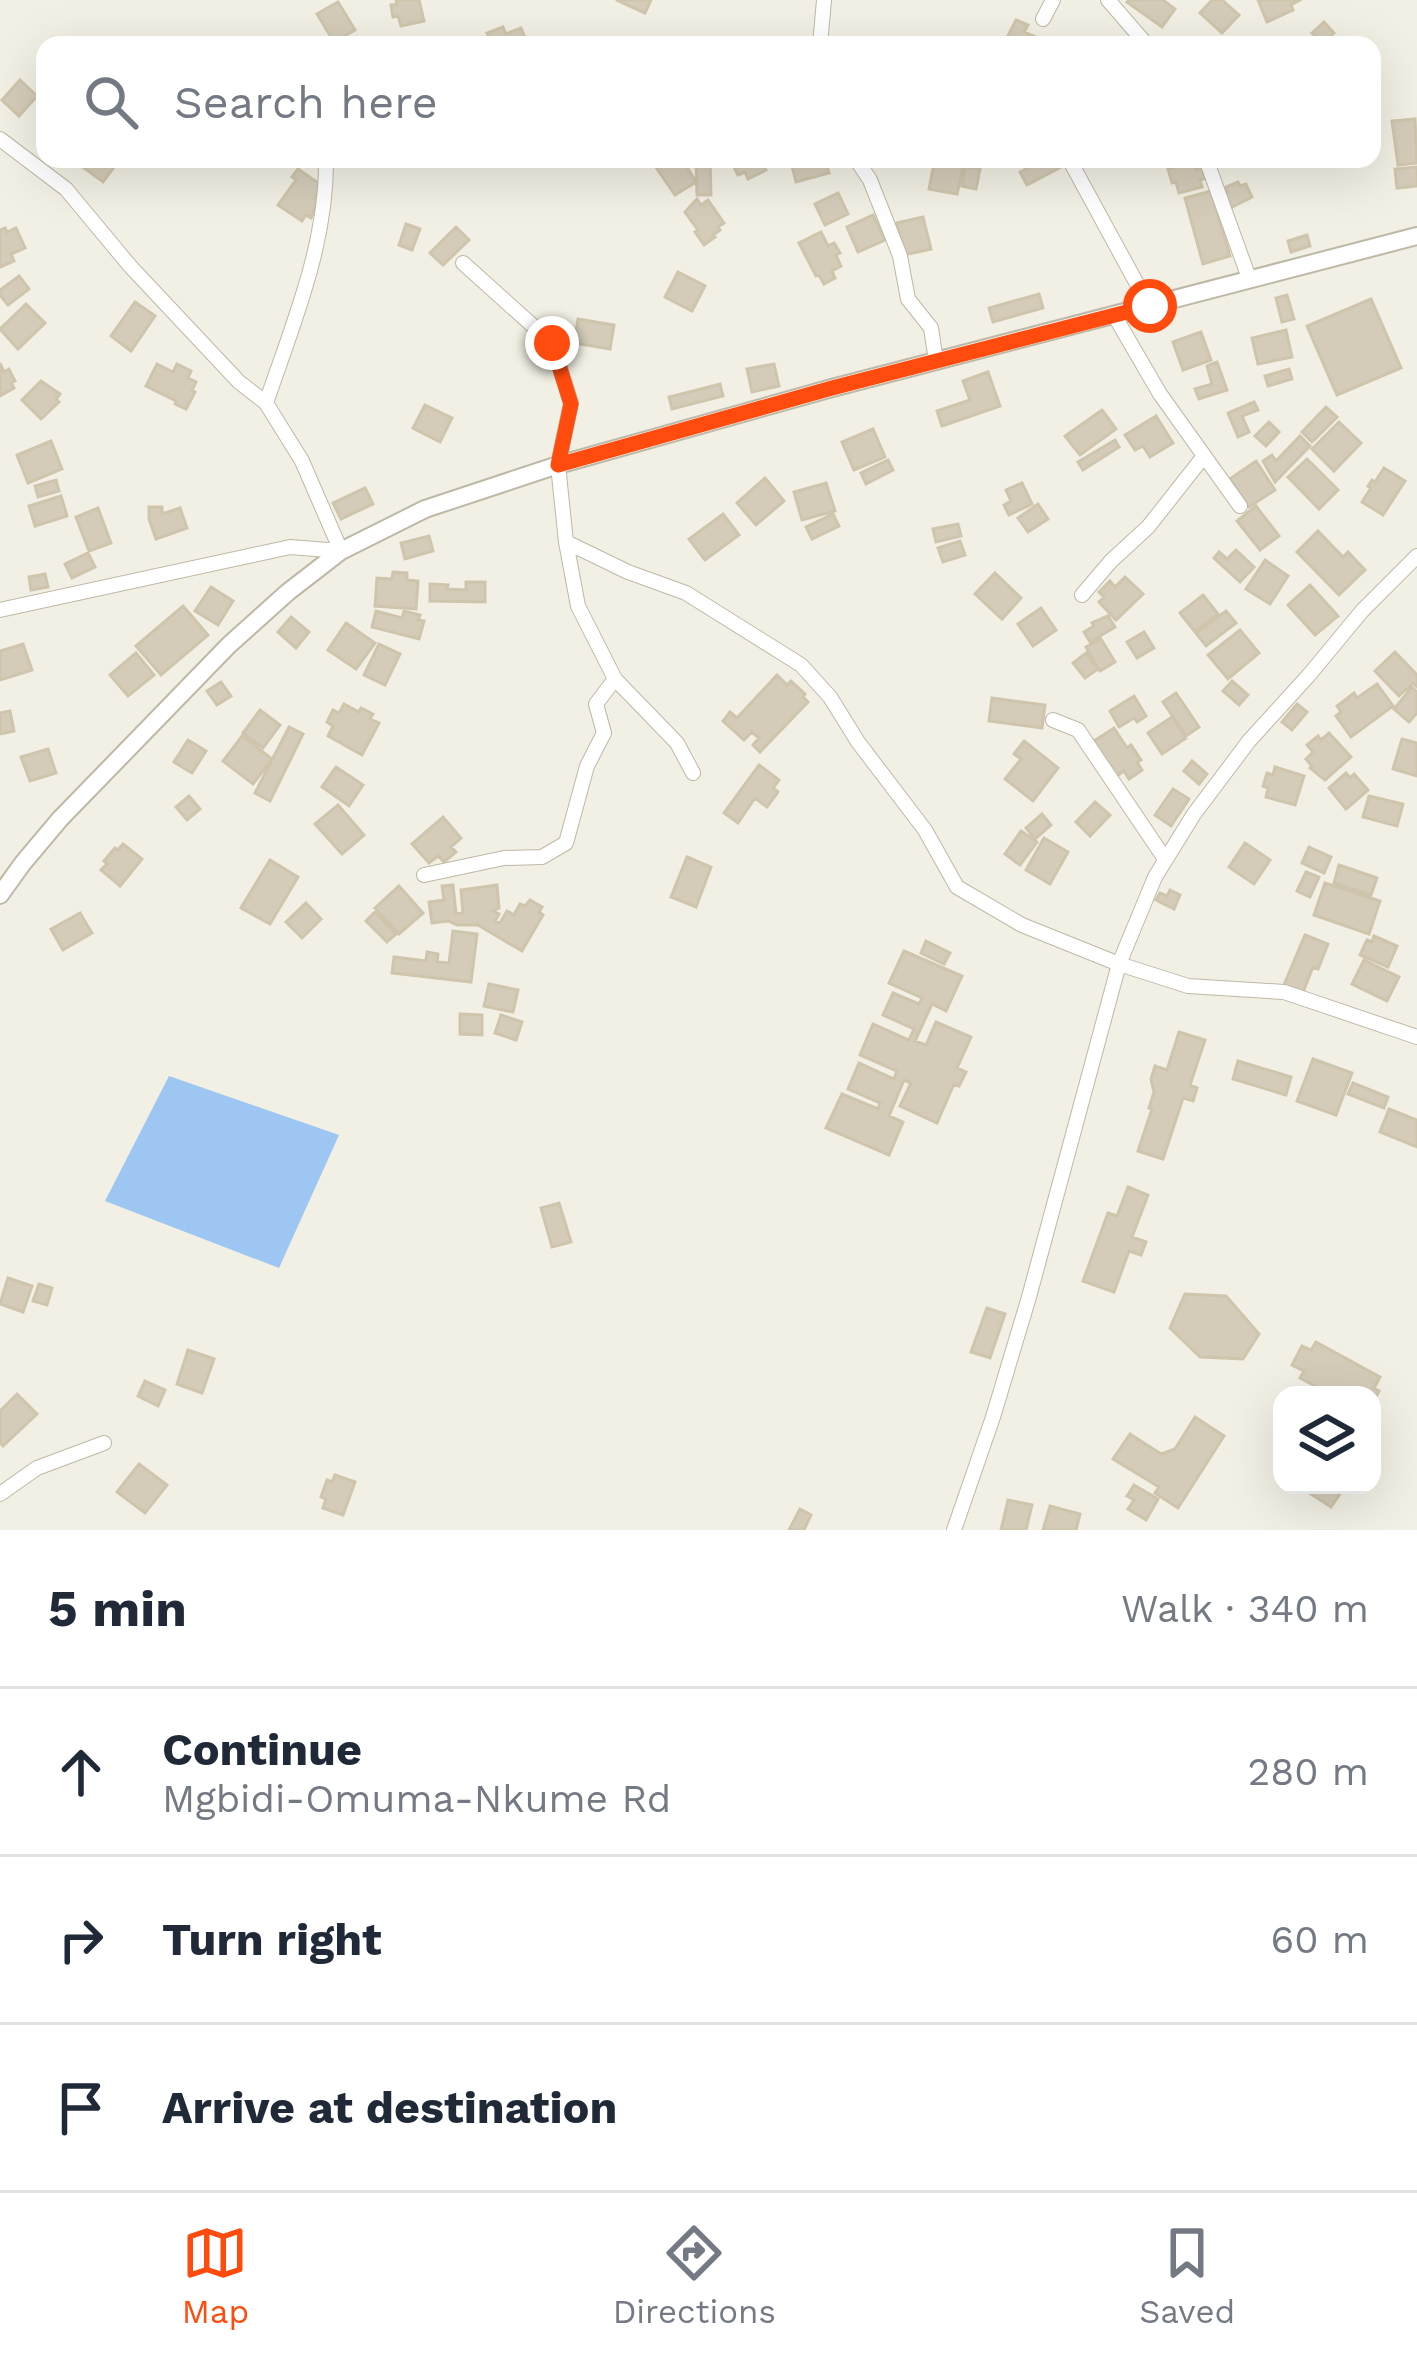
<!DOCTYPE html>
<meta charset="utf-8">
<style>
body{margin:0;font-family:"Work Sans",sans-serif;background:#f6f6f7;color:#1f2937}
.controls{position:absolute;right:36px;bottom:36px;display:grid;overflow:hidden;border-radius:24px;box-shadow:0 12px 48px #0002}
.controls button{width:108px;height:108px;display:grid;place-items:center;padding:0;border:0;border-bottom:3px solid #e0e1e3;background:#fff;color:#1f2937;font:60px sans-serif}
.stop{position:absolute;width:36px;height:36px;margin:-27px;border:9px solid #ff4b0e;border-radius:50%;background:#fff}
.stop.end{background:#ff4b0e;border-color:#fff;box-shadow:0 3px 12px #0008}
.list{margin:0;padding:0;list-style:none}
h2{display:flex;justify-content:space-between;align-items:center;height:156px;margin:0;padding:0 48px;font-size:51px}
h2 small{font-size:39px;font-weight:400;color:#747a83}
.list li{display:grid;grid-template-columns:78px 1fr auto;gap:36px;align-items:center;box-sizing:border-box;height:168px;padding:0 48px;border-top:3px solid #e0e1e3}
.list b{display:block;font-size:45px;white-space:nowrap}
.list p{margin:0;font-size:39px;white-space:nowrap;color:#747a83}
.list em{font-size:39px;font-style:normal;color:#747a83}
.icon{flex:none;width:66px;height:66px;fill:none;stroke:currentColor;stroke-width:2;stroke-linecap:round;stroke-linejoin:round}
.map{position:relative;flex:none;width:1417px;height:1530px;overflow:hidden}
.search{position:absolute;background:#fff;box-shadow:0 12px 48px #0002;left:36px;right:36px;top:36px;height:132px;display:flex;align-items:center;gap:30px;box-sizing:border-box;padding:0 42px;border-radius:24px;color:#747a83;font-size:45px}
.sheet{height:660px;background:#fff}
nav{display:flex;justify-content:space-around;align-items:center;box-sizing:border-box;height:168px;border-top:3px solid #e0e1e3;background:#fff;font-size:33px;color:#747a83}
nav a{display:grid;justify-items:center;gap:6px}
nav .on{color:#ff4b0e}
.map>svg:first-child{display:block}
</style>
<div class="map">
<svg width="1417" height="1530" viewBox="0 0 1417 1530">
<rect width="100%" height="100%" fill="#f2f0e4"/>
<!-- water -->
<path fill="#9dc6f2" d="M169 1076 339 1135 279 1268 105 1201Z"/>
<!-- building -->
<path fill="#d4ccb9" stroke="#cfc5ac" stroke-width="3" d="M396 0H419L424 21 401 26 398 16 393 17 391 5 397 4Z
M616 0H651L645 13Z
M1129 0H1163L1175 9 1162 27 1127 2Z
M1212 0H1222L1239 15 1222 33 1200 13Z
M1258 0H1300L1291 5 1293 10 1267 22Z
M338 2 355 30 334 42 317 14Z
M1016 20 1028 25 1024 32 1043 40 1041 45H1015L1006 40Z
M1324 22 1334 33 1323 44 1312 33Z
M503 27 506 34 521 28 528 45H492L487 33Z
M20 80 37 96 19 116 2 100Z
M1415 119 1417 163 1398 165 1392 121Z
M72 159H120L103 182Z
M659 159H682L696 182 675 195 653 163Z
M696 159H710L711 195H697Z
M734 159H765L761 162 766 170 748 179 745 172 738 175 731 161Z
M818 159H825L829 173 796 182 792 166Z
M935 159 964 163 957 194 929 189Z
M1044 159H1059L1063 166 1027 185 1020 172Z
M1194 161 1196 169 1202 167 1205 178 1200 180 1202 187 1179 193 1176 182 1172 183 1168 169Z
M966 166 980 169 976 189 962 186Z
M1417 167V186L1397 188 1395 169Z
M298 169 321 185 314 199 318 201 311 218 306 215 302 221 278 205 296 180 292 177Z
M1238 182 1240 186 1246 184 1252 197 1230 208 1223 194 1228 192 1226 187Z
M1211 191 1230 256 1203 264 1185 198Z
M838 193 848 214 825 225 815 204Z
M697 199 701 205 708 200 724 223 718 227 720 230 713 235 715 237 704 245 695 232 698 230 685 212Z
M873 215 885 240 858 252 847 227Z
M923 217 931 249 904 255 897 223Z
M406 224 420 229 412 250 399 245Z
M456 227 469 240 443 265 430 253Z
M5 228 7 232 16 228 25 248 11 254 14 261 0 267V230Z
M821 232 828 246 834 243 840 253 836 255 841 266 832 271 835 278 824 284 819 275 816 276 799 243Z
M1307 235 1310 246 1291 252 1288 241Z
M678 272 705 286 692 311 665 297Z
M19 276 29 289 8 305 0 295V290Z
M1039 294 1043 308 993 322 989 308Z
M1287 295 1294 319 1282 322 1276 298Z
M1371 299 1401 368 1337 395 1307 326Z
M135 302 155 316 131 351 111 336Z
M26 304 45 323 18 349 0 329Z
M578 319 614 325 610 349 574 343Z
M1286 330 1292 357 1258 364 1252 338Z
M1201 332 1211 360 1183 370 1173 342Z
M1217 362 1227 390 1199 399 1195 389 1212 384 1207 366Z
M0 363 4 372 9 369 15 381 11 383 14 388 0 396Z
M157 364 173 372 177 364 191 371 188 378 196 382 192 390 195 392 186 409 175 404 176 401 146 386Z
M774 364 779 386 752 392 747 369Z
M1289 369 1292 379 1268 386 1265 376Z
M988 372 1000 406 942 426 937 411 970 400 963 381Z
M41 381 60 394 56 399 59 402 41 419 22 400Z
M720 384 723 396 672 409 669 397Z
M1254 402 1258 410 1242 416 1249 432 1238 437 1228 413Z
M425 405 452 418 440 442 413 428Z
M1326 407 1337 417 1312 442 1302 432Z
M1102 410 1116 429 1080 455 1065 436Z
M1156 416 1173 443 1150 457 1143 446 1135 450 1125 435Z
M1269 422 1279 432 1266 446 1255 436Z
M1339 422 1361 443 1334 471 1312 449Z
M873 429 885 457 854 470 842 442Z
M1300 436 1310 446 1275 482 1263 461 1272 455 1276 461Z
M1115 440 1119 447 1083 470 1078 462Z
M51 441 62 469 28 483 17 455Z
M1307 459 1338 490 1319 509 1288 477Z
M888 460 893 470 866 484 861 473Z
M1256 461 1275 490 1249 507 1230 479Z
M1384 468 1405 481 1383 515 1362 502 1371 488 1368 486 1372 480 1375 482Z
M765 478 784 501 756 525 737 503Z
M56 480 59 491 38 497 35 486Z
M826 483 835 511 802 520 794 492Z
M1022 483 1032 504 1009 515 1004 505 1011 501 1006 490Z
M365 488 373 504 341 519 333 503Z
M61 496 67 516 35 526 29 506Z
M1038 504 1048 519 1028 532 1018 518Z
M1256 506 1279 536 1260 550 1237 521Z
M149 507H162V514L180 508 187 528 156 539 149 519Z
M98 508 111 543 89 551 76 517Z
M723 514 739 535 705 560 689 539Z
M833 514 839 526 812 539 806 527Z
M958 524 961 536 936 542 933 529Z
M1318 531 1343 557 1348 552 1365 570 1339 595 1297 552Z
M429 536 433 551 405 559 401 543Z
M960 541 965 555 943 562 938 548Z
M1236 550 1254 567 1240 582 1214 558 1219 552 1227 559Z
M88 553 95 567 72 578 65 564Z
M1265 560 1288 576 1270 604 1246 589Z
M393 572 407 573V580L418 581 416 609 375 606 377 578 392 579Z
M995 573 1021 598 1002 619 975 594Z
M45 574 48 587 31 590 29 577Z
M1125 577 1143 594 1116 620 1099 602 1104 597 1099 592 1110 581 1115 587Z
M466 582H485V602L430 601V584L448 585 447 589 466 590Z
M1310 585 1338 616 1315 635 1288 605Z
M211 587 233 601 218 625 195 611Z
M1203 595 1218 614 1195 632 1180 613Z
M183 606 208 635 161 675 136 646Z
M1041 608 1056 630 1033 646 1018 624Z
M376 611 402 618 404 611 420 615 418 620 424 621 419 639 372 627Z
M1226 611 1236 623 1206 646 1196 633Z
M1108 616 1115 627 1090 642 1084 632 1094 626 1092 623Z
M291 617 309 632 296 648 278 632Z
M346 623 375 643 356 669 328 650Z
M1240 630 1259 653 1228 679 1208 655Z
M1144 632 1154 648 1137 658 1127 642Z
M1101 639 1115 662 1100 671 1086 647Z
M23 644 32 670 0 680V651Z
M379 644 400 654 385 685 364 675Z
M1395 652 1417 675V687L1413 683 1399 696 1375 671Z
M136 653 154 675 128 696 110 675Z
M1086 653 1098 669 1085 678 1073 663Z
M777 675 787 685 791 681 805 694 803 697 808 702 760 752 753 745 759 738 752 732 744 740 723 721 730 712 737 718Z
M1232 681 1248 695 1239 705 1223 691Z
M221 682 231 696 217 705 207 691Z
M1377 684 1393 706 1351 737 1336 716 1341 712 1337 706 1354 693 1357 698Z
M1412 687 1417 692V713L1409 722 1394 709Z
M1176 693 1199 727 1186 736 1163 702Z
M1134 696 1146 716 1137 722 1134 718 1119 727 1110 711Z
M992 698 1045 705 1042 728 989 721Z
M344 704 359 712 361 708 373 714 370 719 379 723 362 755 328 736 333 726 327 722 333 710 339 713Z
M1297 704 1307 712 1292 730 1282 722Z
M260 710 280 725 263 748 243 733Z
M10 711 14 731 0 734V713Z
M1172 717 1186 738 1162 754 1148 733Z
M289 727 303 734 270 801 255 793Z
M1114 728 1127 748 1131 745 1141 760 1137 762 1142 770 1129 779 1124 771 1114 778 1091 743Z
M1329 733 1351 757 1325 780 1310 768 1312 766 1306 759 1313 752 1307 745 1318 736 1321 740Z
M242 736 272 759 253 784 223 761Z
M1402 739 1417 743V776L1393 769Z
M188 740 206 751 192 773 174 762Z
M1024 741 1058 768 1033 801 1005 779 1021 759 1014 754Z
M48 749 56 773 30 781 21 757Z
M1192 761 1207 774 1199 784 1184 771Z
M759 765 779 780 773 788 778 792 767 807 755 798 738 823 724 813Z
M336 767 363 785 349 806 322 787Z
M1275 767 1304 776 1295 805 1266 797 1268 788 1263 786 1267 773 1273 775Z
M1346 773 1350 778 1354 774 1368 790 1346 809 1329 788Z
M1173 789 1189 799 1171 826 1155 815Z
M189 796 200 809 187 820 176 807Z
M1369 796 1403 804 1397 826 1363 817Z
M1095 802 1110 815 1090 836 1076 822Z
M338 805 364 835 342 854 315 824Z
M1042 814 1051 825 1035 839 1026 828Z
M443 817 461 838 451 847 456 852 444 862 438 856 429 863 412 844Z
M1021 831 1037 842 1020 865 1005 854Z
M1044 838 1068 852 1050 884 1026 870Z
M1245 843 1270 860 1254 884 1229 867Z
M123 844 142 859 120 886 101 870 107 864 104 861 115 848 118 850Z
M1309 847 1331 857 1324 873 1302 863Z
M687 857 711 867 696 907 671 897Z
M270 860 298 877 270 924 241 908Z
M1339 865 1377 878 1371 895 1334 883Z
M1306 872 1319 877 1310 897 1297 891Z
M1325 883 1380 901 1369 934 1314 915Z
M453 885 456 914 463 913 461 890 497 885 499 908 493 911 499 914 495 921 500 923 507 911 514 915 520 904 525 906 530 900 542 907 539 912 543 915 522 951 478 925H457L448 921 432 923 429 902 444 900 442 886Z
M399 886 423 913 399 934 375 908Z
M1170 890 1180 895 1174 909 1156 900 1160 893 1167 896Z
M306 903 321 919 302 938 286 922Z
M375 912 396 934 387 942 366 921Z
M80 913 92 933 63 950 51 929Z
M453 931 477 934 471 982 392 973 394 957 426 961 427 952 438 954 437 962 449 963Z
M1305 935 1328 944 1318 969 1313 967 1303 992 1284 985Z
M1374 936 1397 946 1388 967 1360 955 1367 940 1372 942Z
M926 941 950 953 944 964 921 953Z
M904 951 962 976 946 1011 932 1004 915 1041 926 1045 936 1022 971 1037 957 1068 966 1072 959 1086 954 1084 937 1123 900 1106 911 1083 904 1080 889 1116 903 1122 889 1155 826 1128 842 1094 878 1109 880 1103 848 1089 859 1063 894 1079 897 1071 860 1055 873 1024 909 1040 914 1029 883 1015 893 993 919 1004 922 998 889 983Z
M1364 960 1399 977 1387 1001 1352 984Z
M489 984 518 990 513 1012 484 1006Z
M460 1014 482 1015V1035L460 1034Z
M501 1015 522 1022 516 1040 495 1033Z
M1179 1032 1205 1040 1190 1085 1197 1088 1193 1101 1183 1098 1163 1159 1138 1151 1152 1109 1149 1108 1154 1092 1151 1079 1155 1066 1167 1070Z
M1313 1059 1352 1073 1336 1115 1297 1101Z
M1238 1061 1291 1077 1286 1095 1233 1079Z
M1353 1083 1388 1097 1384 1108 1348 1094Z
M1389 1109 1417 1120V1147L1380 1132Z
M1128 1187 1148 1195 1132 1237 1146 1242 1141 1255 1129 1251 1114 1292 1083 1281 1108 1213 1117 1216Z
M559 1203 571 1242 552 1247 541 1208Z
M8 1278 32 1286 23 1312 0 1304Z
M39 1284 52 1288 47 1305 33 1301Z
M1185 1294 1226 1296 1259 1334 1243 1359 1200 1357 1170 1328Z
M987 1308 1005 1314 990 1358 971 1352Z
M1316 1342 1380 1377 1374 1388 1379 1391 1372 1404V1395H1332L1300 1378 1304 1371 1292 1365 1302 1346 1311 1350Z
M188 1350 214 1359 202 1393 177 1384Z
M145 1381 165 1390 158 1406 138 1396Z
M17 1394 37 1414 3 1446 0 1443V1411Z
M1195 1417 1224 1436 1178 1508 1155 1493 1159 1487 1113 1459 1130 1434 1161 1454 1175 1449Z
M139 1464 167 1485 145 1513 117 1492Z
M335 1475 355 1482 343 1515 323 1508 326 1499 321 1497 327 1480 332 1482Z
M1134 1485 1158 1499 1146 1520 1128 1509 1134 1500 1127 1496Z
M1297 1485H1346L1331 1507Z
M1008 1500 1032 1505 1026 1530H1001Z
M1050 1506 1080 1514 1076 1530H1043Z
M800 1509 811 1515 804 1530H789Z"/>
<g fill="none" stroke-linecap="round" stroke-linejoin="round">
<defs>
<path id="minor" d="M1108 0 1147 45
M1043 19 1053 0
M820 45 824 0
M0 139 66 189 130 266 239 382 266 403 302 461 341 551 290 547 0 610
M856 159 870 180 900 256 908 299 931 328 936 361
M1069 159 1149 306
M1206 159 1249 278
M463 263 552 343 571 403 558 465 566 542
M1114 315 1160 394 1240 506
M266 403C293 324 327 244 326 159
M1082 595 1111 561 1148 527 1204 456
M1053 720 1078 730 1165 859
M693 773 677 743 615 679 578 606 566 542 628 572 686 593 801 665 830 697 858 742 925 830 957 887 1022 925 1119 964 1188 986 1284 992 1417 1037
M424 875 504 858 542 857 566 843 587 766 604 733 596 704 615 679
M0 1494 37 1468 104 1443
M954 1530 993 1417 1029 1297 1119 964 1155 877 1194 814 1249 741 1309 675 1362 611 1417 556"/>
<path id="tertiary" d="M0 895 23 863 60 819 229 645 288 592 341 551 425 509 558 465 832 388 1417 236"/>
</defs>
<!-- minor casing -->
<use href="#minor" stroke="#beb8a6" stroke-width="16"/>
<!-- tertiary casing -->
<use href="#tertiary" stroke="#beb8a6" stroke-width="20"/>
<!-- minor -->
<use href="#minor" stroke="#fff" stroke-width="14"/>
<!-- tertiary -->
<use href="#tertiary" stroke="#fff" stroke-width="16"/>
</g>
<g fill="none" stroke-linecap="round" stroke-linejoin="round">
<!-- route -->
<path stroke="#ff4b0e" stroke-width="15" d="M552 343 571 404 558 465 832 388 1150 306"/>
</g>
</svg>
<div class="controls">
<button><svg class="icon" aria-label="layers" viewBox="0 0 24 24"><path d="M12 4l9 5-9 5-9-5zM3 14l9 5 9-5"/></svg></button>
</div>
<div class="stop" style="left:1150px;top:306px"></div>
<div class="stop end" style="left:552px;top:343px"></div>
<div class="search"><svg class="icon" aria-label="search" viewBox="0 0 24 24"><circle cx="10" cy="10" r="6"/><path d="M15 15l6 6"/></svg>Search here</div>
</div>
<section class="sheet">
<h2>5 min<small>Walk · 340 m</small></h2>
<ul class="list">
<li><svg class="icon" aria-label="ahead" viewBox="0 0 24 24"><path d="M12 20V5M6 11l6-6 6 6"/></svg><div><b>Continue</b><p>Mgbidi-Omuma-Nkume Rd</p></div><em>280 m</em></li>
<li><svg class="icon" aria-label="right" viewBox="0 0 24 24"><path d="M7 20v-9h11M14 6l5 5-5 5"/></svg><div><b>Turn right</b></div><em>60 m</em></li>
<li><svg class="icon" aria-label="arrive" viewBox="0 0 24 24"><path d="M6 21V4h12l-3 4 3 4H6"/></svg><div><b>Arrive at destination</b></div></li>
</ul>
</section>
<nav>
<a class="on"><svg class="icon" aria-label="map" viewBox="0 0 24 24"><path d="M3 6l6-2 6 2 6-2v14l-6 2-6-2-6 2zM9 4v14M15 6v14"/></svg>Map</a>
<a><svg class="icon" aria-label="directions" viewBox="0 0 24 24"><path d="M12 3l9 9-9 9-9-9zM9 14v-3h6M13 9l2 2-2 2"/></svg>Directions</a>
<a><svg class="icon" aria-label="saved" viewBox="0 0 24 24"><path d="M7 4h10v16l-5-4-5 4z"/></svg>Saved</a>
</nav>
